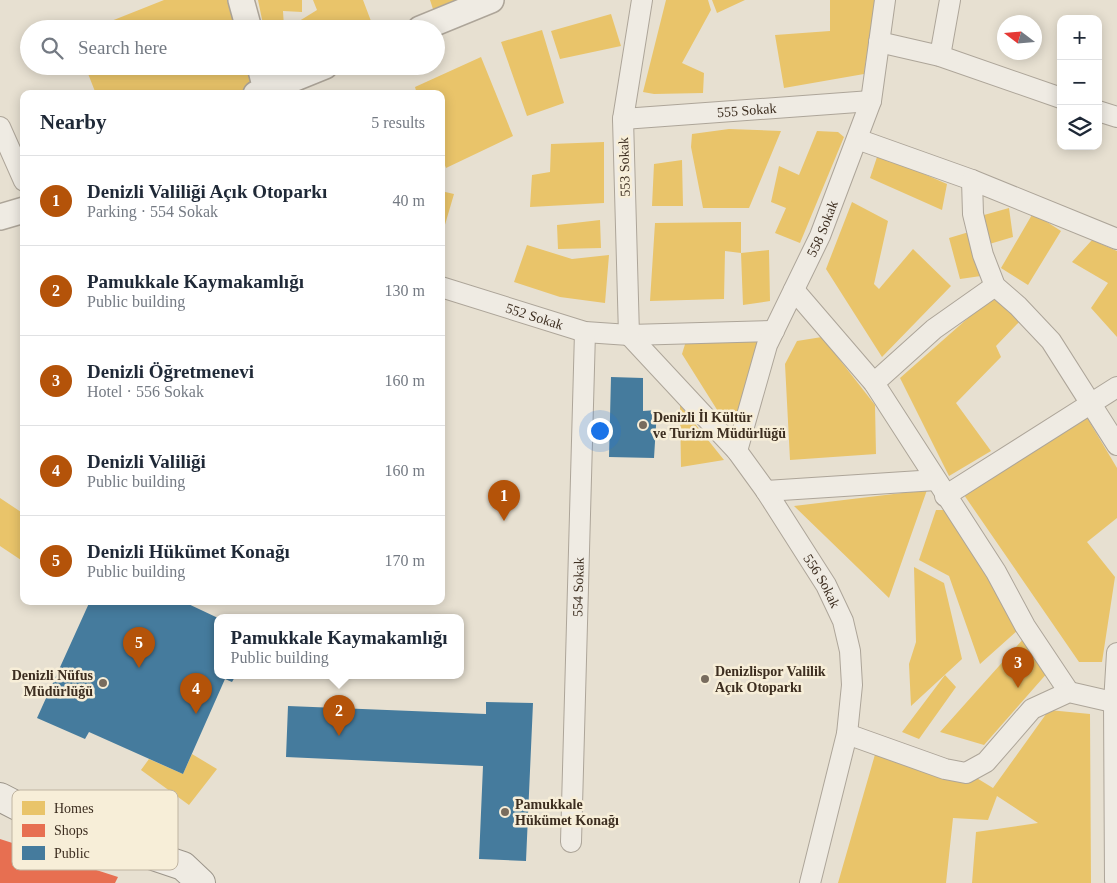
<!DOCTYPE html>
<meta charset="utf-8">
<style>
body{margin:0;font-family:"Times New Roman",serif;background:#f6f6f7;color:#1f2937}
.controls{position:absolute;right:15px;top:15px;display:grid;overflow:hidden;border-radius:10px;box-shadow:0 2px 12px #0003}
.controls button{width:45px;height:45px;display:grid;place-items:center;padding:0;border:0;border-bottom:1px solid #e0e1e3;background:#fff;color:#1f2937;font:25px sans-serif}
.compass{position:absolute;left:997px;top:15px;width:45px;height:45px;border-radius:50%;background:#fff;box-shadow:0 2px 12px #0003;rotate:286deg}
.you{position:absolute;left:599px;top:430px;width:18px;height:18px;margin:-12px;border:4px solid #fff;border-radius:50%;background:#1a73e8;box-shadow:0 0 0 8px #1a73e833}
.badge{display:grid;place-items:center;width:32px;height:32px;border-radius:50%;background:#b45309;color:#fff;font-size:16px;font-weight:700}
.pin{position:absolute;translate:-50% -41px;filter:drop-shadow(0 1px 2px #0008)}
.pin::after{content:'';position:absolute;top:26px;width:18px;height:15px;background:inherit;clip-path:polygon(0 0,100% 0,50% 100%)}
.popup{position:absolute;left:214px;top:614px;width:250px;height:65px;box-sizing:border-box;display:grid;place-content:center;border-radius:10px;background:#fff;filter:drop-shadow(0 1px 4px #0005);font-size:16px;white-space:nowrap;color:#747a83}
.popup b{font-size:19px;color:#1f2937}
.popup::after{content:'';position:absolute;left:50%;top:100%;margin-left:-10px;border:10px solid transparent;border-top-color:#fff}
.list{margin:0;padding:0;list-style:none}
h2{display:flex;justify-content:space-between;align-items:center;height:65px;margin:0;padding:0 20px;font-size:21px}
h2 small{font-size:16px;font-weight:400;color:#747a83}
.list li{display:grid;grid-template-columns:32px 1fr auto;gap:15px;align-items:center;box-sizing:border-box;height:90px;padding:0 20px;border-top:1px solid #e0e1e3}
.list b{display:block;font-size:19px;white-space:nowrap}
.list p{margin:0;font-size:16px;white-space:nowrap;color:#747a83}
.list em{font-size:16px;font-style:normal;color:#747a83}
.icon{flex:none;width:28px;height:28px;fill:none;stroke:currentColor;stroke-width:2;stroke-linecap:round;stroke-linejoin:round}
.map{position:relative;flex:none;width:1117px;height:883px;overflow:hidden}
.search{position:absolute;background:#fff;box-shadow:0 2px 12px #0003;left:20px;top:20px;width:425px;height:55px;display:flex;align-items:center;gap:12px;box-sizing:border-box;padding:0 18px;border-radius:28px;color:#747a83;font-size:19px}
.panel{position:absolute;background:#fff;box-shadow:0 2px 12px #0003;left:20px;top:90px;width:425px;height:515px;border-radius:10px}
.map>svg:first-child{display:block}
</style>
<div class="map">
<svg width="1117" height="883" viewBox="0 0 1117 883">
<rect width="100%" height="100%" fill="#e7e0d1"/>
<!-- homes -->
<path fill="#e9c46a" d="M164 0H228L238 29H91Z
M258 0H302V12L283 11 284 27 296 23 317 10 313 0H363L374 29H264Z
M430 0H476L435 15Z
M666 0H708L711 10 682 63 704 73 703 93 654 94 643 92Z
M712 0H745L717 13Z
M830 0H875L864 74 784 88 775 35 830 31Z
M611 14 621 46 560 59 551 31Z
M542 30 564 103 527 116 501 42Z
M481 57 513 136 446 168 441 155V94H417L415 87Z
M85 66H250L257 86 235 94H96Z
M729 129 781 131 749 208H703L691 147 692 134Z
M817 131 838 132 844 137 800 243 775 233 786 208 771 202 779 166 799 175Z
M604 142V203L530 207 532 175 550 172 551 144Z
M878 154 947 184 942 210 870 178Z
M682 160 683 206H652L654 164Z
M441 191 454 194 442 235H441Z
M852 202 888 221 874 284 879 289 913 249 951 286 882 357 826 269Z
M1009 208 1013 237 986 245 984 215Z
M1033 213 1061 231 1028 285 1001 268Z
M600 220 601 248 558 249 557 225Z
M741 222V253L725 251 724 299 650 301 655 223Z
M969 232 981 276 960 279 949 238Z
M1092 240 1117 251V337L1091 308 1108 283 1072 262Z
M527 245 572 259 609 255 605 303 560 297 514 282Z
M769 250 770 301 743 305 741 253Z
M993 296 1020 321 996 346 1001 357 956 403 991 451 949 476 900 378Z
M765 336 740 423 726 424 682 354 686 341Z
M822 337 875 405 876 454 790 460 785 364 797 341Z
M680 405 724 460 681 467Z
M1086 416 1117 468V518L1087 542 1115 577 1102 662H1079L962 492Z
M927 490 889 598 794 506Z
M0 498 24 514V562L0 546Z
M936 510H945L1019 629 980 664 949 576 919 560Z
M914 567 944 583 962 659 911 706 909 664 916 642Z
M1025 637 1049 671 984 745 940 732Z
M945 675 956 687 919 739 902 732Z
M1049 710 1090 714 1091 883H972L976 832 1038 823 997 796 988 820 953 818 946 883H838L876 751 975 777 993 788Z
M192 754 217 769 189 805 141 770 149 759 183 774Z"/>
<!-- shops -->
<path fill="#e76f51" d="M0 839 118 877 115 883H0Z"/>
<!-- public -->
<path fill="#457b9d" d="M611 377 643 378V411L657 410 654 458 609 457Z
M90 601H182L218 618V675H236L232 682 225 679 183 774 89 732 85 739 37 718Z
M486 702 533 703 526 861 479 859 483 766 286 757 288 706 486 714Z"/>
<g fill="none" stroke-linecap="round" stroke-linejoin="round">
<defs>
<g id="minor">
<path d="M879 42 940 56 1061 98"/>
<path d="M940 56 950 0"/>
<path d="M1098 111 1117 117"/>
<path id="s1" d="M623 119 871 101"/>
<path d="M0 127 24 181"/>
<path d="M857 139 972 180 1117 239"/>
<path d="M972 180 973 214 983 255 995 286 1018 306 1051 341 1117 445"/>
<path id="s2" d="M441 287 585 332 629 335 774 331"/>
<path d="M794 290 874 383 996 572 1025 626 1069 692"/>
<path id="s3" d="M629 335 737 451 766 491 826 585 843 621 850 651 852 685 847 734 810 883"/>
<path d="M629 335 623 119 642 0"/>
<path d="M874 383 934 329 995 286"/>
<path id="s4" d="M737 451 767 345 820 236 871 101 885 0"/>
<path d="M766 491 936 480"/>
<path d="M945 496 1117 387"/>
<path d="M847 734 945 769 966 773 986 762 1032 709 1069 692 1117 703"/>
<path id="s5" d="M571 842 585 332"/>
<path d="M1115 880 1114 703 1117 653"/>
</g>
<path id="tertiary" d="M241 0 249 29
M420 29 491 0
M260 66 266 90
M256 94 325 66
M0 217 24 210"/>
<path id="secondary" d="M0 797 29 812 64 826 183 866 201 883"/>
</defs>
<!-- minor casing -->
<use href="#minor" stroke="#ada599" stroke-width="22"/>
<!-- tertiary casing -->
<use href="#tertiary" stroke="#ada599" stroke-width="28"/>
<!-- secondary casing -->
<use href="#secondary" stroke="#9c958a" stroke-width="30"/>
<!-- minor -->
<use href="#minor" stroke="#efebe3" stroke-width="20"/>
<!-- tertiary -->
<use href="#tertiary" stroke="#efebe3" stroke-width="25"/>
<!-- secondary -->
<use href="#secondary" stroke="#efebe3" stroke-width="28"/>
</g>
<!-- markers -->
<g fill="#786c5e" stroke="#f7eed8" stroke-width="2">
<circle cx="643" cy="425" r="5"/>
<circle cx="705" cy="679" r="5"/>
<circle cx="103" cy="683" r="5"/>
<circle cx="505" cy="812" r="5"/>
</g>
<g text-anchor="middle" stroke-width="5" stroke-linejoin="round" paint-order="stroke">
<!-- street labels -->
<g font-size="14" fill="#3d2e20" stroke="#f7eed8">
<text dy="5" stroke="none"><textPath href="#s1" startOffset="124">555 Sokak</textPath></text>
<text transform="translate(624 167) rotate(-92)" y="5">553 Sokak</text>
<text dy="5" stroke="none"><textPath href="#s4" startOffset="239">558 Sokak</textPath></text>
<text dy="5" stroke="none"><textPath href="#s2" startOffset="98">552 Sokak</textPath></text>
<text dy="5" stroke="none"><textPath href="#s3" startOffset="314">556 Sokak</textPath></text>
<text dy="5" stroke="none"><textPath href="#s5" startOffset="255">554 Sokak</textPath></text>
</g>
<!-- poi labels -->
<g font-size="14" font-weight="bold" fill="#3d2e20" stroke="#f7eed8" text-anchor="start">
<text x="653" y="422">Denizli İl Kültür<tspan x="653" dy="16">ve Turizm Müdürlüğü</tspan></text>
<text x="715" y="676">Denizlispor Valilik<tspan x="715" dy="16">Açık Otoparkı</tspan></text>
<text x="93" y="680" text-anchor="end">Denizli Nüfus<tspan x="93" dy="16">Müdürlüğü</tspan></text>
<text x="515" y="809">Pamukkale<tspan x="515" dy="16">Hükümet Konağı</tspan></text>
</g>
</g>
<!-- legend -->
<rect x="12" y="790" width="166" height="80" rx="8" fill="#f7eed8" stroke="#bfb4a1" stroke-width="1"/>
<rect x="22" y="801" width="23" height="14" fill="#e9c46a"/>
<rect x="22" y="824" width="23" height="13" fill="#e76f51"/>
<rect x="22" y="846" width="23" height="14" fill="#457b9d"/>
<g font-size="14" fill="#3d2e20">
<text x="54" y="813">Homes</text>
<text x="54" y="835">Shops</text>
<text x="54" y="858">Public</text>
</g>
</svg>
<div class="controls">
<button>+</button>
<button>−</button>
<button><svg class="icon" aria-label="layers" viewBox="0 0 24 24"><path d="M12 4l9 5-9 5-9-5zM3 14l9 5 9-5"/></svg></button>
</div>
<svg class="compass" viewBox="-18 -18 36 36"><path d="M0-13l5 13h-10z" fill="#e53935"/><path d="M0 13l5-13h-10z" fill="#747a83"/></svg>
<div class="you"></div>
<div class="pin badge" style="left:504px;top:521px">1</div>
<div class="pin badge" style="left:339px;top:736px">2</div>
<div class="popup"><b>Pamukkale Kaymakamlığı</b>Public building</div>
<div class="pin badge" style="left:1018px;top:688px">3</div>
<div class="pin badge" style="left:196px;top:714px">4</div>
<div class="pin badge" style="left:139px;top:668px">5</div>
<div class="search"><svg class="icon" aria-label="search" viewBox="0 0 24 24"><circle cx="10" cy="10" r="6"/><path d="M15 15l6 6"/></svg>Search here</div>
<section class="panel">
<h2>Nearby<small>5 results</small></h2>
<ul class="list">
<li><span class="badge">1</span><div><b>Denizli Valiliği Açık Otoparkı</b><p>Parking · 554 Sokak</p></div><em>40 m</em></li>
<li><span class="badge">2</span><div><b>Pamukkale Kaymakamlığı</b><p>Public building</p></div><em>130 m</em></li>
<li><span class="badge">3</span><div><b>Denizli Öğretmenevi</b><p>Hotel · 556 Sokak</p></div><em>160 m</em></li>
<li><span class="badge">4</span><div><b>Denizli Valiliği</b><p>Public building</p></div><em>160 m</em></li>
<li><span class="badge">5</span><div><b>Denizli Hükümet Konağı</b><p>Public building</p></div><em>170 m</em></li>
</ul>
</section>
</div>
